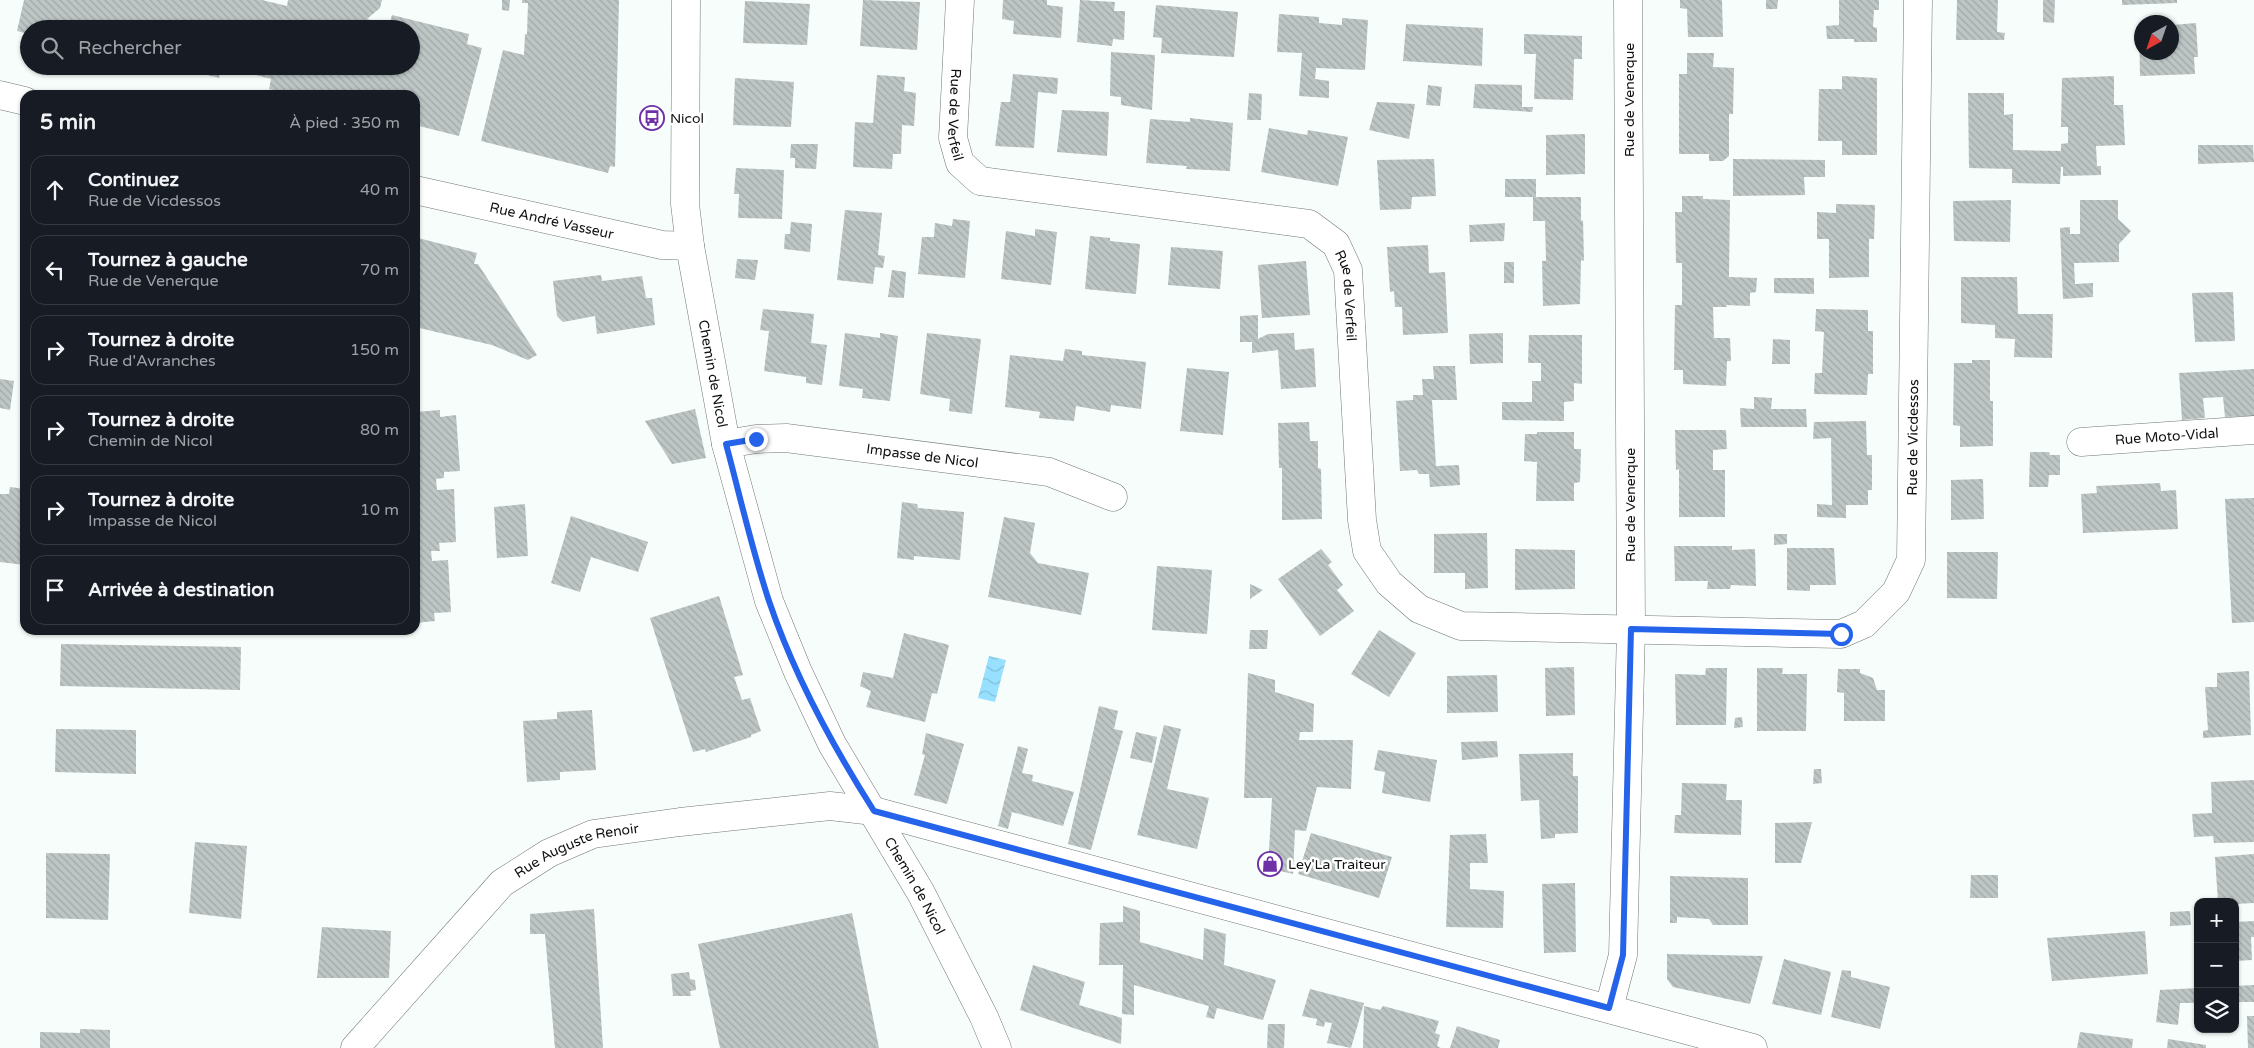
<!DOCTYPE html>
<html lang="fr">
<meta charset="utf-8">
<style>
body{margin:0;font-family:"Varela Round",sans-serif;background:#242831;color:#f1f3f6}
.controls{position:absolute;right:15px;bottom:15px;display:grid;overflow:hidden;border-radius:10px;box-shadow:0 1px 4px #0004}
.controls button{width:45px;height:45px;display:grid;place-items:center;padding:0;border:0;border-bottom:1px solid #363941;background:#171b24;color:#f1f3f6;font:25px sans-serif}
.compass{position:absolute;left:2134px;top:15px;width:45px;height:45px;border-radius:50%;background:#171b24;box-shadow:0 1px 4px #0004;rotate:220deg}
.stop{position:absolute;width:15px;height:15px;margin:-11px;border:4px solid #2563eb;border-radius:50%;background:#fff}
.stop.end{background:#2563eb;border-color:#fff;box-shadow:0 1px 5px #0008}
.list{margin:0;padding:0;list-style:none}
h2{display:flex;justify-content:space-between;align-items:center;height:65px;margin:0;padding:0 20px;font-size:21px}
h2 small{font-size:16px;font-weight:400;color:#9ea1a6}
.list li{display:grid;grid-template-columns:32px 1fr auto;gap:15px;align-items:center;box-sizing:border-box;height:70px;margin:0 10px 10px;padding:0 10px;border:1px solid #363941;border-radius:15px}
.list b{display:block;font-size:19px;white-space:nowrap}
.list p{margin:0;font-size:16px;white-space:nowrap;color:#9ea1a6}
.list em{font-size:16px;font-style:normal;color:#9ea1a6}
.icon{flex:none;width:28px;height:28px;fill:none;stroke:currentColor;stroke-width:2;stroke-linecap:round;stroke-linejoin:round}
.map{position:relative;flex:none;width:2254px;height:1048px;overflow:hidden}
.search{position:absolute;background:#171b24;box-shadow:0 1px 4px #0004;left:20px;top:20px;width:400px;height:55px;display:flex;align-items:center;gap:12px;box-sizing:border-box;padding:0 18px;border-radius:28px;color:#9ea1a6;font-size:19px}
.panel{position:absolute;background:#171b24;box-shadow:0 1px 4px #0004;left:20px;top:90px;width:400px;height:545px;border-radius:15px}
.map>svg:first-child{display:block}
</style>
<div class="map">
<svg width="2254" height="1048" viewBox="0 0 2254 1048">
<defs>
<pattern id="water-waves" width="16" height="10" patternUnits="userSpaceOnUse" patternTransform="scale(1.25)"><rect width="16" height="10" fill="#97e0ff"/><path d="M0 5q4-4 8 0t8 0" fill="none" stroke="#81bfda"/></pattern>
<pattern id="building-back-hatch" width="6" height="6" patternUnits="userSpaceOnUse" patternTransform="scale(1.25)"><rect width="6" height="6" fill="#bdc5c5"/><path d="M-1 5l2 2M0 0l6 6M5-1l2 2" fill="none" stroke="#a1a8a8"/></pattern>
</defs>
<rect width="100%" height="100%" fill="#f6fdfb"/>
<!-- water -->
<path fill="url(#water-waves)" d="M989 656 1006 660 995 702 978 698Z"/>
<!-- building -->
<path fill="url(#building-back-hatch)" d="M24 0H262L287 6 288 0H382L380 8 367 19 389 25 392 15 469 34 467 44 482 48 459 136 415 125V95H295L269 89 271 79 245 72 244 75 220 70 219 78 192 71 194 66H411V29H29V34L17 31Z
M502 0H510L509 11 502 10Z
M522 0H619L615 167 610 166 608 173 481 141 503 50 524 55 525 34H527L528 3H522Z
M863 0 920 2 917 50 860 46Z
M1003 0H1047V5L1063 7 1061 38 1013 34 1014 21 1002 19Z
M1080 0 1115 2 1114 11H1125L1124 40 1113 39 1112 46 1077 42Z
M1680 0H1722L1723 37H1688L1687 9 1680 8Z
M1766 0H1778L1777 9H1766Z
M1839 0H1879V10H1874L1873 27 1877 28V42H1854V39H1827L1826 26 1839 25Z
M1957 0H1998L1997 32 2005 33 2004 40H1956Z
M2043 0H2055L2054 23 2043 22Z
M2122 0H2177V3L2122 5Z
M745 1 810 4 807 45 743 43Z
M1156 5 1238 12 1234 57 1161 53 1162 38 1153 37Z
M1279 14 1319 17V23L1342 25V18L1368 20 1365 70 1316 68 1315 79 1329 81V98L1299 96 1302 53 1277 52Z
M2196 23 2198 57H2194L2195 74 2140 76 2139 27 2142 26V52H2172V25Z
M1406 24 1483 28 1482 66 1403 61Z
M1524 34 1582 36V59H1574L1573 100 1534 99 1536 54H1524Z
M1111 52 1155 55 1152 110 1121 105V97L1110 96Z
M1687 53H1714L1713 67 1734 68 1733 114H1729V156L1723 161H1709V154H1679V74H1687Z
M1013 74 1058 78 1057 94 1038 92 1034 148 995 146 1001 102H1010Z
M877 75 905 77 904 91 916 93 914 126 902 125 901 154H893L892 169 853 167 855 122 873 123Z
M1842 76 1877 78V155H1842V141H1818L1819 89H1842Z
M2114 76V105H2123L2125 145 2096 146 2097 166H2101V175L2063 176V167H2061L2060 184 2012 183V169L1969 168 1968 93H2004V115L2013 114V150L2061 151V144L2068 143V127H2061L2062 78Z
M735 78 794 82 791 127 733 125Z
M1475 84 1522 85V107H1533L1532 112 1473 108Z
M1428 85 1442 87 1440 106 1426 105Z
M1249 93 1262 94 1261 120H1247Z
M1377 102 1415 104 1409 139 1369 130Z
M1062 110 1109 112 1107 156 1057 152Z
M1190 118 1233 123 1230 171 1186 169 1187 166 1146 163 1150 119 1190 122Z
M1269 128 1307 135 1308 130 1348 137 1338 186 1261 172Z
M1585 134V174L1546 175V135Z
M791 144H818L816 169 795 168V158H790Z
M2198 145H2253L2254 162 2198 164Z
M1434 159 1436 196 1412 197 1411 209 1380 210 1377 160Z
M1733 159 1825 160V177H1804L1805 195 1733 196Z
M736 168 784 170 782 219 738 218 739 194H734Z
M1505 179H1536V197H1581V221L1583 220 1584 261 1581 260 1580 304 1543 306 1542 261H1546L1545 221H1533V197H1505Z
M1682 196H1703V199L1730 200 1729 277 1757 278 1756 292 1750 293V306L1726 305 1727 307H1713L1714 338H1730L1731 361H1727L1726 386 1683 384V370H1674L1675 305H1682V263H1676L1675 212H1682Z
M2011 200 2010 242 1954 241 1953 201Z
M2080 200H2118V219L2131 231 2119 244V262L2074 263 2075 284 2093 283V297L2063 299 2060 228 2070 227V234H2080Z
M1836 204 1875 205 1874 239H1869V277L1829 278V239H1817V212L1836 213Z
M845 210 882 213 878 255 885 256 883 268 875 267 873 284 837 280Z
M953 219 970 221 965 278 918 274 922 237H934L935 223 952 226Z
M791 222 812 224 810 252 784 249 785 234H790Z
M1505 223 1504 241 1470 242 1469 225Z
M1035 229 1057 232 1051 285 1001 279 1006 231 1035 236Z
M1090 236 1110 238V241L1140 244 1136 294 1085 289Z
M418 238 477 253 474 264H478L537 355 528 360 492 345 415 327V252Z
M1428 245 1429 273 1445 272 1448 333 1403 335 1402 307H1395L1394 291 1390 292 1387 247Z
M1171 247 1223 251 1220 289 1168 285Z
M737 259 758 260 755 280 735 278Z
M1306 261 1310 315 1262 318 1258 265Z
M1504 262H1514V283H1504Z
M892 270 906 272 904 298 888 297Z
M601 275 602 281 642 276 646 298H652L655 325 597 334 595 316 563 322 557 316 553 281Z
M1961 277H2017L2018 314H2053L2052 358 2014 357 2015 339 1995 338V325L1961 323Z
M1774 278H1814V294L1774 293Z
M2233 292 2235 341 2195 342 2192 293Z
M763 309 814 314 811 343 827 345 822 385 806 383V377L764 371 769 331 760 330Z
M1816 309 1868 310V331H1873V374H1868L1867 395 1814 394 1815 373H1822L1824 332 1815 331Z
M1258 315V339L1268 334 1294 333 1295 350 1314 348 1316 387 1281 389 1278 350 1252 353V342H1240V316Z
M845 333 880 338V333L898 336 890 401 862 398 863 389 839 386Z
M927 333 981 339 972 414 949 411 950 399 920 394Z
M1503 333V363L1470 364 1469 334Z
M1529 335H1582V384L1574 383V401L1564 402V421L1502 420V402H1532V381H1541V363H1528Z
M1773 339 1790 340V364H1772Z
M1065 349 1082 351V355L1146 362 1141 409 1111 405 1110 412 1076 406 1074 421 1039 418 1040 412 1005 407 1010 355 1063 361Z
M1972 360H1990V401H1993V446L1960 447V426L1953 425 1954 363H1972Z
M1433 366H1455L1457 400H1432L1436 466 1459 465 1460 485 1430 487 1429 474H1419L1417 470 1400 471 1396 401 1413 400V395H1423L1422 379H1434Z
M1187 368 1229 372 1223 435 1180 431Z
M2254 369V416L2225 417 2223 397 2203 398 2205 418 2182 420 2179 373Z
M0 379 14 381 10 410 0 408Z
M1754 397 1772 398 1771 409H1806L1807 427H1741L1740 408 1754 409Z
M695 409 706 458 672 464 645 421Z
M440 410V417L456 415 460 471 444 472V478L436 479 437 490 454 489 456 542 439 543 440 551H431L432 561 448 560 451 612 434 613 435 621 415 623V412Z
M1866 421 1867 455H1872V490H1868V505H1846V518L1817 517V504L1832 505 1831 438 1813 439 1814 422Z
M1309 422 1310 441H1318V468L1321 469 1322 519 1282 520V468H1279L1278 423Z
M1675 430H1726L1727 449 1713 450V470H1725V517H1679V469L1676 470Z
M1537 432H1574V449H1581L1580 482 1574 483V501H1536L1537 462 1524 461 1525 434H1537Z
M2030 452H2049L2050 455H2060V475H2049L2048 487H2029Z
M1983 479 1984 519 1951 520V480Z
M2160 483 2161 491 2176 490 2178 529 2083 533 2081 494 2097 493 2096 486Z
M10 487 25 489V565L0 562V494H9Z
M2254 498V622L2232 623 2225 499Z
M902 502 917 504 918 508 964 512 960 560 914 556V560L897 558Z
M525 504 528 556 497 558 494 507Z
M571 516 648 542 638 572 591 557 580 592 551 583Z
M1004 517 1035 523 1030 553 1038 563 1089 573 1081 615 988 597Z
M1487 533 1488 588 1465 589V573H1434V534Z
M1774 534H1787V544L1774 545Z
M1674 546H1732V550L1755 549 1756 586 1731 585 1730 589H1707L1708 581H1675Z
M1787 548H1834L1836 585H1810V591L1787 590Z
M1321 549 1332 562 1328 565 1343 585 1337 590 1354 611 1320 636 1278 579Z
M1515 549 1575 550V589L1515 590Z
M1947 552H1998L1997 599 1947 598Z
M1157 566 1212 570 1207 634 1152 630Z
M1250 584 1263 590 1250 599Z
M719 596 743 675 734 677 742 700 750 698 761 731 751 735V737L706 752 705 749 693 752 650 618Z
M1250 630H1268L1267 649H1249Z
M1379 630 1416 653 1389 697 1351 674Z
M904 633 949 645 937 694 932 693 925 722 866 707 871 691 860 686 863 672 893 678Z
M61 644 241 647 240 690 60 686Z
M1574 667 1575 715 1546 716 1545 668Z
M1706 668H1727L1726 725H1676L1675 674 1705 675Z
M1757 668H1783L1782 674H1807L1806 731H1757Z
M1838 669H1860V673L1873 678 1877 690H1885V721H1844V693L1837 692Z
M2249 671 2251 735 2203 738V731L2208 730 2205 687H2217V673Z
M1248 673 1275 680V692L1314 704 1313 732H1300L1299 740H1353L1351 789 1317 787 1306 831 1295 830 1293 874 1268 868 1272 798H1244Z
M1497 675 1498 712 1447 713V676Z
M1099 706 1118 711 1114 729 1123 731 1091 850 1068 844Z
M592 710 596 770 560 772V780L527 782 523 721 557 719V712Z
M1742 717 1743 727 1734 728 1735 718Z
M1164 725 1181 729 1167 789 1209 798 1197 849 1137 835Z
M56 729 136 730V774L55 772Z
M1136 732 1157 737 1152 763 1130 758Z
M926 733 964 744 947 804 914 795 925 755 922 754Z
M1497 741 1498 757 1462 760 1461 742Z
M1018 746 1028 749 1022 773 1033 775 1032 781 1074 792 1063 826 1012 812 1008 829 998 826Z
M1378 750 1437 760 1430 802 1382 793 1385 772 1374 770Z
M1573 753V776H1578V833L1555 834V838L1541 839 1539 800 1521 801 1519 754Z
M1814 769H1821L1822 783 1813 784Z
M2254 780V842L2214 843 2213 836 2194 837 2192 814 2212 813 2211 782Z
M1682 783 1727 784 1726 800H1742L1741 835 1674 833 1675 815H1681Z
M1812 822 1801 863H1775V823Z
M1311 833 1392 857 1379 898 1298 874Z
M1486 834 1488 863H1470V889L1504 891 1503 928 1446 927 1450 835Z
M195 842 247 846 241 919 189 913Z
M46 853 110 854 108 920 46 918Z
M2254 854V903L2235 904V902H2218L2215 857Z
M1971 875H1998V898H1970Z
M1670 876 1748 878V925H1713L1709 919 1677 917V923H1670Z
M1575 883 1576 952 1544 953 1542 884Z
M1123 906 1140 911V942L1203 960 1204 928 1226 934 1224 965 1276 980 1263 1020 1217 1008 1214 1019 1206 1017 1209 1006 1134 985V1015L1122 1014 1123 965H1099L1100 923 1123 922Z
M594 909 603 1048H555L545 934H530V914Z
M2190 911 2191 925 2170 926V912Z
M852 913 879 1048H720L698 944Z
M2254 921V937H2251L2252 960 2235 961V922Z
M322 927 391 931 389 978H317Z
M2145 931 2148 974 2052 981 2047 938Z
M1667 954 1763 956 1750 1004 1673 987 1667 979Z
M1784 959 1831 972 1821 1015 1772 1004Z
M1033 965 1085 982 1079 1005 1122 1018 1121 1044 1020 1010Z
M1842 970 1851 971V977L1890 987 1880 1029 1831 1017Z
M689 972 690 979 695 980 696 990 690 991 691 996H673L671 974Z
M2254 985V1002H2235V986Z
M2198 988V1003H2180L2178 1025 2156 1022 2160 990Z
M1310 989 1364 1003 1351 1048 1327 1043 1332 1023 1325 1022 1324 1027 1316 1025 1317 1019 1302 1016Z
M1364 1006 1380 1010 1383 1006 1439 1021 1435 1033 1440 1035 1437 1046 1441 1048H1363Z
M2247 1016H2254V1048H2248Z
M1268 1024H1285L1284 1048H1267Z
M1457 1026 1500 1040 1498 1048H1450Z
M80 1029 110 1030V1048H40V1032L80 1033Z
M2080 1032 2133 1039 2132 1048H2077Z
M2168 1039 2206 1045V1048H2167Z"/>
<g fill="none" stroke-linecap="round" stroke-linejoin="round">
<defs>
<g id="minor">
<path id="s1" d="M686 0 685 204 690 246 726 444 769 601 798 672 832 744 921 893 984 1017 997 1048"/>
<path id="s2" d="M960 0 953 138 960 163 980 181 1309 224 1336 244 1348 270 1362 520 1367 551 1389 583 1419 609 1461 626 1841 634 1864 624 1896 592 1911 560 1918 0"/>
<path d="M0 95 25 101"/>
<path id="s3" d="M415 190 662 245 690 246"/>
<path id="s4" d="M2081 442 2254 430"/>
<path id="s5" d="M726 444 756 439 786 438 1049 472 1113 497"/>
<path d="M1609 1008 1623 955 1631 629 1628 0"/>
<path id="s6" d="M355 1048 502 883 549 853 593 834 680 822 830 806 874 811 1753 1048"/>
</g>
</defs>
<!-- minor casing -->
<use href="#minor" stroke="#707775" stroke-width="29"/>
<!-- minor -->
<use href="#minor" stroke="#fff" stroke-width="28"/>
</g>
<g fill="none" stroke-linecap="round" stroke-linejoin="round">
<!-- route -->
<path stroke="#2563eb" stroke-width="6" d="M756 439 726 444C740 496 752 550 769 601 794 675 832 745 874 811L1609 1008 1623 955 1631 629 1841 634"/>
</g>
<!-- icons -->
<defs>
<symbol id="bus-ring" viewBox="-11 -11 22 22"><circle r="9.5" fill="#fff" stroke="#6e31a6" stroke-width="1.5"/><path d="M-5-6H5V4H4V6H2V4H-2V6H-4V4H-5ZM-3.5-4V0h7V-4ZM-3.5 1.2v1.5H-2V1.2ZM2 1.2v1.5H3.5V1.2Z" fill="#6e31a6"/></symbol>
<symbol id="shop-ring" viewBox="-11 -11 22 22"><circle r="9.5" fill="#fff" stroke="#6e31a6" stroke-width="1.5"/><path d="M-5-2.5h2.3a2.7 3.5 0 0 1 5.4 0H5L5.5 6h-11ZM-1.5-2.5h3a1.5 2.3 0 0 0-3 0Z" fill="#6e31a6"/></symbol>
</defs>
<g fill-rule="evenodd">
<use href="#bus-ring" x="638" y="104" width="28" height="28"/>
<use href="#shop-ring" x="1256" y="850" width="28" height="28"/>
</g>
<g text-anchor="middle" stroke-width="5" stroke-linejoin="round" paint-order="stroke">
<!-- street labels -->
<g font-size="14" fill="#101212" stroke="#fff">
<text transform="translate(1629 100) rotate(-90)" y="5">Rue de Venerque</text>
<text dy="5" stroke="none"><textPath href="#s2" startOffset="115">Rue de Verfeil</textPath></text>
<text dy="5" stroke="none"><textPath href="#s3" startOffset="140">Rue André Vasseur</textPath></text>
<text dy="5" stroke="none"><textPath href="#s2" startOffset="610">Rue de Verfeil</textPath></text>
<text dy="5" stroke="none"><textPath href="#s1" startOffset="376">Chemin de Nicol</textPath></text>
<text dy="5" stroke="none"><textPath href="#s4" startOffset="86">Rue Moto-Vidal</textPath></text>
<text dy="5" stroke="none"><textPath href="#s2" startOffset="1599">Rue de Vicdessos</textPath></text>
<text dy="5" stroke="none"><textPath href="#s5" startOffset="198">Impasse de Nicol</textPath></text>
<text transform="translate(1630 505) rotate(-90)" y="5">Rue de Venerque</text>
<text dy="5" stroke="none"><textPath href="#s6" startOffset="304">Rue Auguste Renoir</textPath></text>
<text dy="5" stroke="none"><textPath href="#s1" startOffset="931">Chemin de Nicol</textPath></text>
</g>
<!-- poi labels -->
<g font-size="14" fill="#101212" stroke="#fff" text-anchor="start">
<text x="670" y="123">Nicol</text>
<text x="1288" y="869">Ley'La Traiteur</text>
</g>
</g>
</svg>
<div class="controls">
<button>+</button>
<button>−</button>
<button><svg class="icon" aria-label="layers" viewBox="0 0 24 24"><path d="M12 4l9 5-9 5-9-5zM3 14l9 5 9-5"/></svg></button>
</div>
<svg class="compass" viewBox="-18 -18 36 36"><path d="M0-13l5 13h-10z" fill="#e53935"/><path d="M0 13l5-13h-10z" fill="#9ea1a6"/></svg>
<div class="stop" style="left:1841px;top:634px"></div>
<div class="stop end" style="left:756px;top:439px"></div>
<div class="search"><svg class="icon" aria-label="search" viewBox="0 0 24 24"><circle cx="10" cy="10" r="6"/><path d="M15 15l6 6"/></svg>Rechercher</div>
<section class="panel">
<h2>5 min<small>À pied · 350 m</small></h2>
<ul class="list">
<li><svg class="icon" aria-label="ahead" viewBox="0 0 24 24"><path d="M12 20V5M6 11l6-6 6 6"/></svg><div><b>Continuez</b><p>Rue de Vicdessos</p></div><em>40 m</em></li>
<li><svg class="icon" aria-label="left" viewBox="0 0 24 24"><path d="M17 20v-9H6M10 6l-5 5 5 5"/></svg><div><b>Tournez à gauche</b><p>Rue de Venerque</p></div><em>70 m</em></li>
<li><svg class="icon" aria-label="right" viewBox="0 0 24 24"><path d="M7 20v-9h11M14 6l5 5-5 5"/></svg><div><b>Tournez à droite</b><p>Rue d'Avranches</p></div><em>150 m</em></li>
<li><svg class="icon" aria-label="right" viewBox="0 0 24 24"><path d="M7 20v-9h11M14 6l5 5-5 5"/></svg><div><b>Tournez à droite</b><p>Chemin de Nicol</p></div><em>80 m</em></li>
<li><svg class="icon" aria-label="right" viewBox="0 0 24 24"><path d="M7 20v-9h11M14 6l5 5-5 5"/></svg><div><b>Tournez à droite</b><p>Impasse de Nicol</p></div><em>10 m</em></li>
<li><svg class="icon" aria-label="arrive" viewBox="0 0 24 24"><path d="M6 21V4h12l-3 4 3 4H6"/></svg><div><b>Arrivée à destination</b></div></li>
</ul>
</section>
</div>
